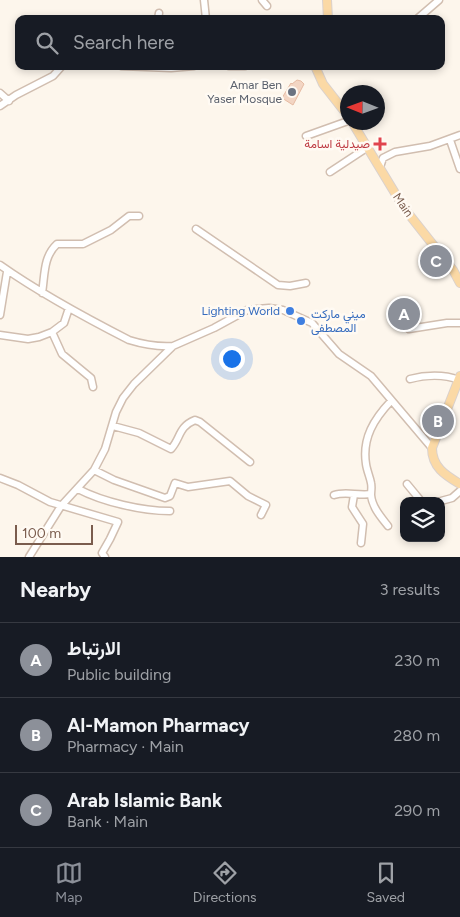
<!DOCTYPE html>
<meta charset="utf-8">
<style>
body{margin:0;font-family:Figtree,Vazirmatn,sans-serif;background:#242831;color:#f1f3f6}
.controls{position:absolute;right:15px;bottom:15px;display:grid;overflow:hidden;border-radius:10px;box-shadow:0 2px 8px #0003}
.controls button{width:45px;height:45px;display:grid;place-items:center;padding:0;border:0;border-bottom:1px solid #363941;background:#171b24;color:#f1f3f6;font:25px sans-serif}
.compass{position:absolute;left:340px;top:85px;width:45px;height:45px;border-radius:50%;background:#171b24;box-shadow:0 2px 8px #0003;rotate:271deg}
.scale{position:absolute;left:15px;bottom:12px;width:78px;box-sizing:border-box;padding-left:5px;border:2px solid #7a5c4d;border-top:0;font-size:14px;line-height:18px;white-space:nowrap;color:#7a5c4d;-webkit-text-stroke:4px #fffaf3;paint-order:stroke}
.you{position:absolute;left:231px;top:358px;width:18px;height:18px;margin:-12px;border:4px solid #fff;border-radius:50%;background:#1a73e8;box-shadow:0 0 0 8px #1a73e833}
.badge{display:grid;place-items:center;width:32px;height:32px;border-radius:50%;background:#8c9099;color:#fff;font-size:16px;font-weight:700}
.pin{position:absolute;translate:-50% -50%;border:2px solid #fff;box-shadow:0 1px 5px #0006}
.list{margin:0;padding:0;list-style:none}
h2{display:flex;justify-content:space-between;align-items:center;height:65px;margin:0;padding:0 20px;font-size:21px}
h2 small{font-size:16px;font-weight:400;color:#9ea1a6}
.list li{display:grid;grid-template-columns:32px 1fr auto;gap:15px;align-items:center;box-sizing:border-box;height:75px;padding:0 20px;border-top:1px solid #363941}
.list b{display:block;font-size:19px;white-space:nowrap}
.list p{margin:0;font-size:16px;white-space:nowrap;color:#9ea1a6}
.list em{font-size:16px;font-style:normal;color:#9ea1a6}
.icon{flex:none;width:28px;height:28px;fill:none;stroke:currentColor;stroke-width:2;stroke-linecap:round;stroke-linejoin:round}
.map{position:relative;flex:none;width:460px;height:557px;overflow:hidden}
.search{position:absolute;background:#171b24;box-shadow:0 2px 8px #0003;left:15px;right:15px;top:15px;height:55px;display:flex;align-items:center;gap:12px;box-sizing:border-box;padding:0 18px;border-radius:10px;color:#9ea1a6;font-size:19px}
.sheet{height:290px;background:#171b24}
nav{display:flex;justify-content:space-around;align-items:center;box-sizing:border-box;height:70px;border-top:1px solid #363941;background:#171b24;font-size:14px;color:#9ea1a6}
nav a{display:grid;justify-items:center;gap:2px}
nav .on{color:#8c9099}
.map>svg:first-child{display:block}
</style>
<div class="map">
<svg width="460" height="557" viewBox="0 0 460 557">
<rect width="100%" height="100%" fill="#fdf6ec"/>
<!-- building -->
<path fill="#f3d5c3" stroke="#e6bba3" d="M297 80 301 81 304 84 293 105 282 98 291 83 292 84Z"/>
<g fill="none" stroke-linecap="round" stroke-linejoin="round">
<defs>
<path id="minor" d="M204 0 206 19
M262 0 267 6
M158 19 159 13
M417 19 439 0
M121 66 171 68 194 66
M229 66H245
M0 93 9 101
M0 106 16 95 53 76 62 66
M306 136 348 121
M450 140 460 169
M380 167 383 158 395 152 430 146 460 135
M330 172 368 147
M196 229 278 285 290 286 306 283
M0 265C41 294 84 317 129 340 145 345 157 347 173 346
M42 293C45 275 43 257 57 244H83L111 230 129 216H139
M0 315 7 272
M409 329 447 323H460
M52 332 62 354 91 378 93 387
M0 335 28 339 39 337 52 332 64 323 69 308
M410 379C425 375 444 374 459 380
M113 426 139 433 171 449C181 438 178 427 195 420L200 422 250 462
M94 470 114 480 165 498 170 496 175 483 188 487 230 481 248 496 266 505 261 515
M0 478 18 485 50 502 118 522 110 539 102 553 105 557
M407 484 421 501
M78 489C103 502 142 511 170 511
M334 495C346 491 358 496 371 494
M354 495 352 507 363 524 361 543
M441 501 452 498 460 491
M388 526C381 517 372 507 371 495 371 491 372 487 371 483 370 477 367 471 366 464 362 438 374 419 391 401
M29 557 61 506 94 470 105 449 116 412 123 398 134 384 173 346 214 328 247 310 269 308 283 310 312 323 339 354 371 376 432 448"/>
<path id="major" d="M327 0 328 19
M315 66 323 84 348 116
M352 122 404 208 453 270 460 283
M460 376 432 448C432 467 445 475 460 484"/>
</defs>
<!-- minor casing -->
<use href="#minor" stroke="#d1beb0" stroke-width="9"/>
<!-- major casing -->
<use href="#major" stroke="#dad1cd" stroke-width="10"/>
<!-- minor -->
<use href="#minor" stroke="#fff" stroke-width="6"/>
<!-- major -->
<use href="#major" stroke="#fbd9a5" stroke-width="8"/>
</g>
<!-- markers -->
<circle fill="#6b7280" stroke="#fffaf3" stroke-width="2" cx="292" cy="92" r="5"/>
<path fill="#e0444e" stroke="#fffaf3" stroke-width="2" d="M377.5 136.5h5v5h5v5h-5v5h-5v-5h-5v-5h5z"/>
<g fill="#3f7fe0" stroke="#fffaf3" stroke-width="2">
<circle cx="290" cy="311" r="5"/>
<circle cx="301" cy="321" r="5"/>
</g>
<g text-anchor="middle" stroke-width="5" stroke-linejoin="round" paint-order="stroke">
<!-- worship labels -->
<g font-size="12" fill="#5b616d" stroke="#fffaf3" text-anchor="end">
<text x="282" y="89">Amar Ben<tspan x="282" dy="14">Yaser Mosque</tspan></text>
</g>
<!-- health labels -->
<g font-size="12" fill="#be3a42" stroke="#fffaf3" text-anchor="end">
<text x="370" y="148">صيدلية اسامة</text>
</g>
<!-- street labels -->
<g font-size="12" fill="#7a5c4d" stroke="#fffaf3">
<text transform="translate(403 205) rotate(56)" y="4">Main</text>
</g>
<!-- shop labels -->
<g font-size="12" fill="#366cbe" stroke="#fffaf3" text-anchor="end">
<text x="280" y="315">Lighting World</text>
<text x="311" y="318" text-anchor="start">ميني ماركت<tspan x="311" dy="14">المصطفى</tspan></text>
</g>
</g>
</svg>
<div class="controls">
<button><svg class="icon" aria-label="layers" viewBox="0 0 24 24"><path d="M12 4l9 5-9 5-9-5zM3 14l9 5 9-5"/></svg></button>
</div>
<svg class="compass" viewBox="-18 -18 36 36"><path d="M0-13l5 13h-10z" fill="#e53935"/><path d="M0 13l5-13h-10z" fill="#9ea1a6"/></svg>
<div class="scale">100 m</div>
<div class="you"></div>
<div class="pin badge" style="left:404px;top:314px">A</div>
<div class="pin badge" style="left:438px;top:421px">B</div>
<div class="pin badge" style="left:436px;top:261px">C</div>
<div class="search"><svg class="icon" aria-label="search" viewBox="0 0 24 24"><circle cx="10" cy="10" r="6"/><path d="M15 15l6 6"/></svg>Search here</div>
</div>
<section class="sheet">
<h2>Nearby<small>3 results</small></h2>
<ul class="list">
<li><span class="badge">A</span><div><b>الارتباط</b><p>Public building</p></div><em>230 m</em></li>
<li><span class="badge">B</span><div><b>Al-Mamon Pharmacy</b><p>Pharmacy · Main</p></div><em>280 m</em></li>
<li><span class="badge">C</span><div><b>Arab Islamic Bank</b><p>Bank · Main</p></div><em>290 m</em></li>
</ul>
</section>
<nav>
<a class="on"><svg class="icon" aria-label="map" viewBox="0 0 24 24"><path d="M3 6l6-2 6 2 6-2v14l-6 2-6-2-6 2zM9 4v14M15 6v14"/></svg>Map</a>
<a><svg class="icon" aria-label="directions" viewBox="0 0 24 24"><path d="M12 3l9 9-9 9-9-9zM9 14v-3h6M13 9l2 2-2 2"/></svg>Directions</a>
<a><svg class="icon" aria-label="saved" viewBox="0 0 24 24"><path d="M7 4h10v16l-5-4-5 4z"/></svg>Saved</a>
</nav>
